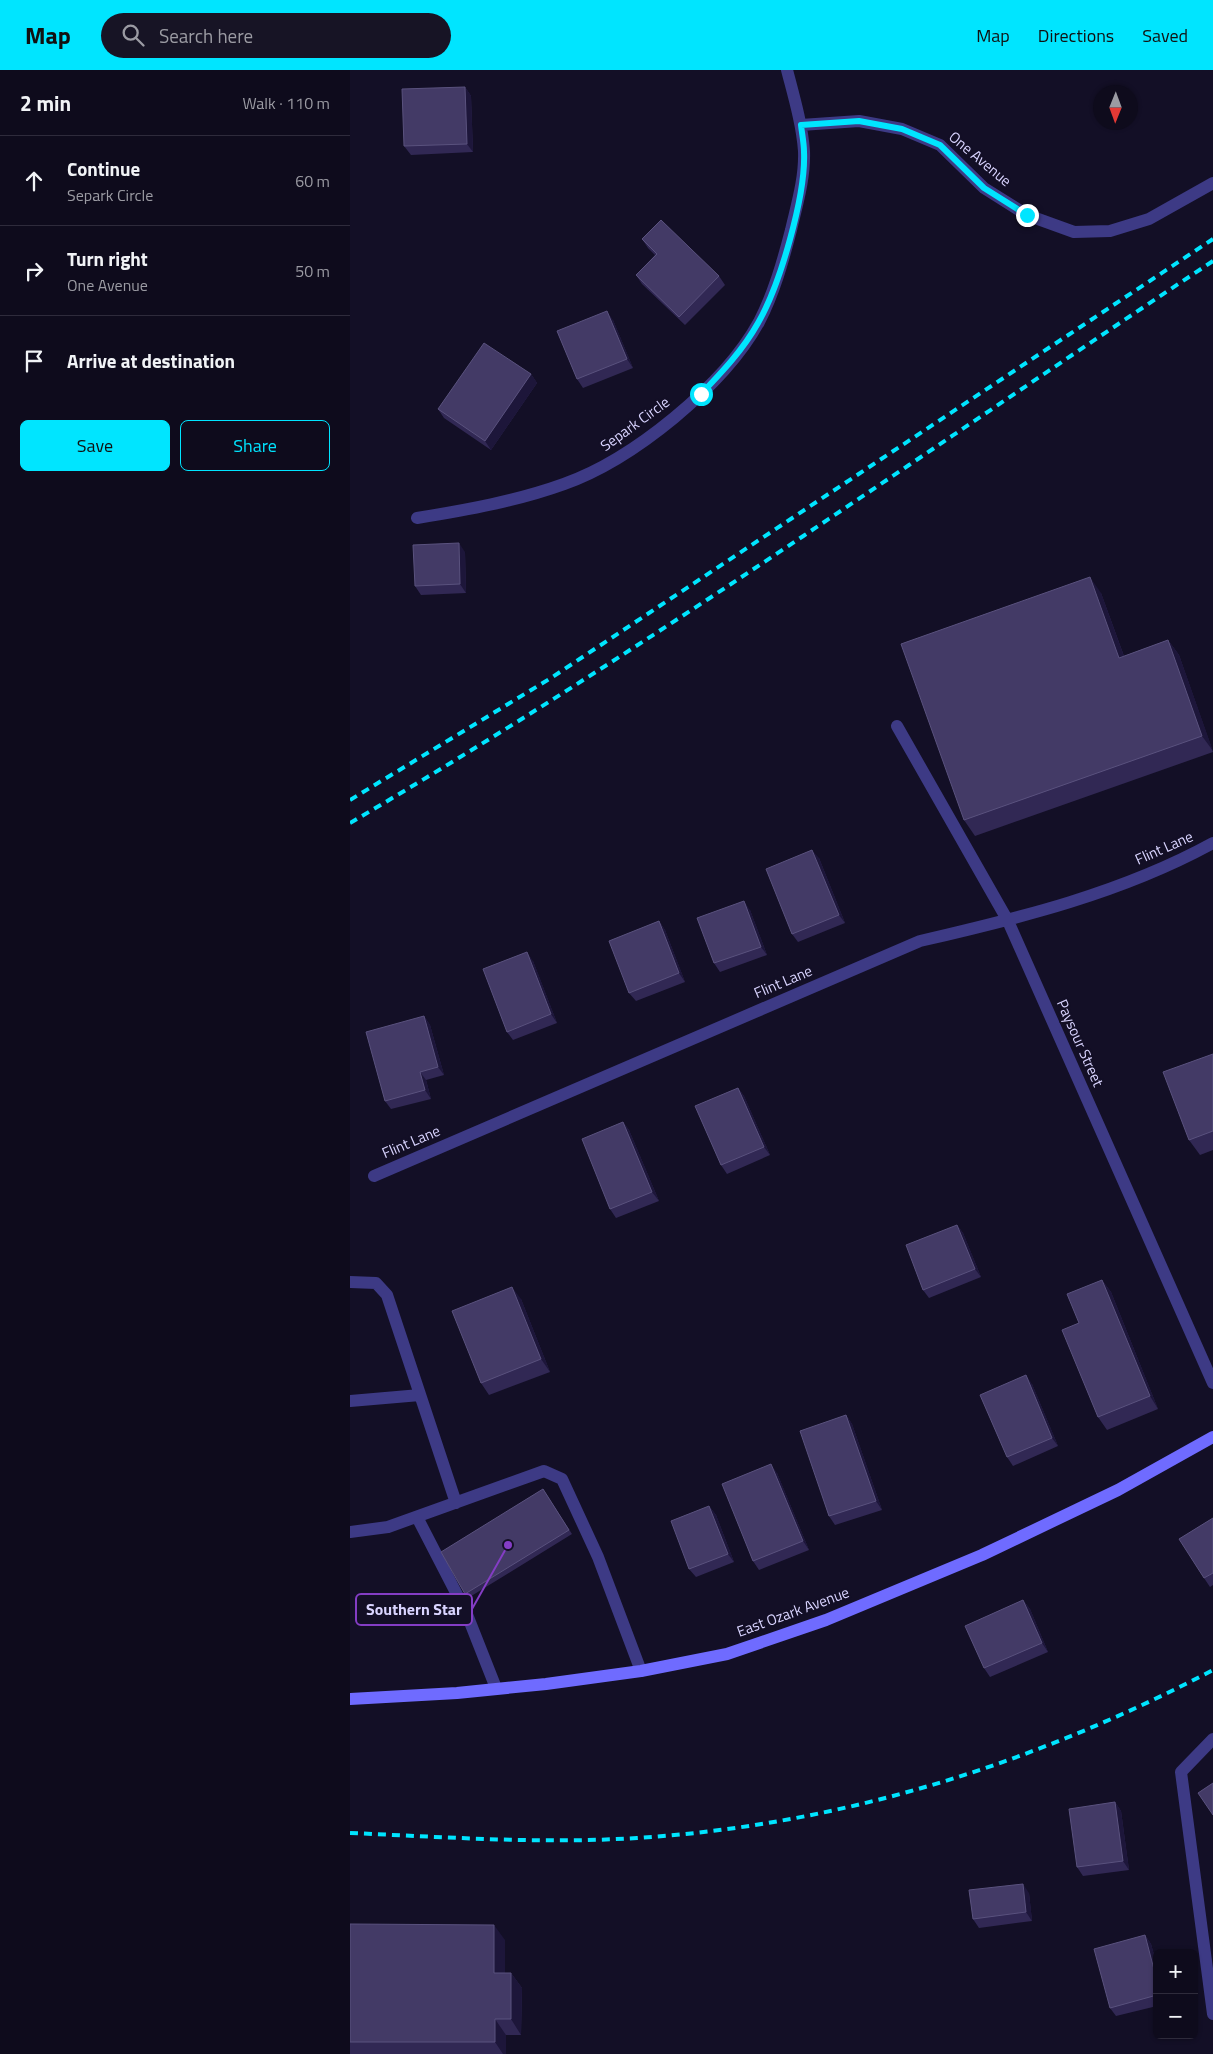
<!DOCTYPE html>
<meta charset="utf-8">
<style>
body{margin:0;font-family:"Titillium Web",sans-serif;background:#171425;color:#f1f3f6}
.controls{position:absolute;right:15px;bottom:15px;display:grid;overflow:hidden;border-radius:8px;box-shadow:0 1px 4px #0004}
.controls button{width:45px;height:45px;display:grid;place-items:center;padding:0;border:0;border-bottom:1px solid #2e2b3b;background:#0e0b1c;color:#f1f3f6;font:25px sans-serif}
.compass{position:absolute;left:743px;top:15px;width:45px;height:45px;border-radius:50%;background:#0e0b1c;box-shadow:0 1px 4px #0004;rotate:181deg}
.stop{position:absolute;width:15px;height:15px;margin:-11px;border:4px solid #00e5ff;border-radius:50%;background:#fff}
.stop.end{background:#00e5ff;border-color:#fff;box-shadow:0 1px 5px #0008}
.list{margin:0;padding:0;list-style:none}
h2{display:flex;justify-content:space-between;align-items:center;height:65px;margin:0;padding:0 20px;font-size:21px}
h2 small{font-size:16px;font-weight:400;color:#9b9ba3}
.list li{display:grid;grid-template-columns:32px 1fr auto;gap:15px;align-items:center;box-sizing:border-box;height:90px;padding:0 20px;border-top:1px solid #2e2b3b}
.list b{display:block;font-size:19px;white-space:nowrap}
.list p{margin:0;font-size:16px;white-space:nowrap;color:#9b9ba3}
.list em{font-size:16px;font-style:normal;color:#9b9ba3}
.actions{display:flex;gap:10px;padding:15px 20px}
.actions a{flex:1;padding:11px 0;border:1px solid #00e5ff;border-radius:8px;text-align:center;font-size:18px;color:#00e5ff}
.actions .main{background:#00e5ff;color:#111}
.icon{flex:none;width:28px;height:28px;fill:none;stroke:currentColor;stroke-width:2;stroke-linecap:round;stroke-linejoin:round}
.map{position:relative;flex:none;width:863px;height:1984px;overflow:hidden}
header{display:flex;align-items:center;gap:30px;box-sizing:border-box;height:70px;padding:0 25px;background:#00e5ff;color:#111}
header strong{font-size:24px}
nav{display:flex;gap:28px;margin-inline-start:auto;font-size:18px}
.search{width:350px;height:45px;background:#171425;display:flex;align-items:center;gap:12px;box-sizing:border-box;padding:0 18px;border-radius:28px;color:#9b9ba3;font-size:19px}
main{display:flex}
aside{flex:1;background:#0e0b1c}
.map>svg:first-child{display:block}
</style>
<header>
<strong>Map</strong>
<div class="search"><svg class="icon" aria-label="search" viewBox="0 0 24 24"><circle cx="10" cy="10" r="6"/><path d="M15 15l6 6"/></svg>Search here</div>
<nav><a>Map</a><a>Directions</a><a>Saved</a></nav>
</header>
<main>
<aside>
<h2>2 min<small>Walk · 110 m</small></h2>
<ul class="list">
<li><svg class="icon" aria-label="ahead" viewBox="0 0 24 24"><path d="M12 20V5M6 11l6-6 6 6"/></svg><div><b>Continue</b><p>Separk Circle</p></div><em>60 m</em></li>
<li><svg class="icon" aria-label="right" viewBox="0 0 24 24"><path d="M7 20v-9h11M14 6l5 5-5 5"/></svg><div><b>Turn right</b><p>One Avenue</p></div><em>50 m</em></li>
<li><svg class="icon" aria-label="arrive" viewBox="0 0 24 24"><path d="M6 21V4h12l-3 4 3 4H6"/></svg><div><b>Arrive at destination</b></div></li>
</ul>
<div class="actions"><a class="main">Save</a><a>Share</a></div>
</aside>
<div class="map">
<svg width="863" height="1984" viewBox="0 0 863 1984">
<rect width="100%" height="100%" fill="#130f26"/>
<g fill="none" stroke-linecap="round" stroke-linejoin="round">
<!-- service -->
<path stroke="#3d3a85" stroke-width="12" d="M0 1212 26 1213 37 1225 106 1433
M0 1331 70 1325
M67 1447 116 1542 146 1618
M0 1462 38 1457 194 1401 212 1409 248 1487 291 1601"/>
<!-- minor -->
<path stroke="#3d3a85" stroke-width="12" d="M451 55 509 51 552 59 590 75 634 118 677 145 724 162 760 161 799 149 863 113
M67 448C116 440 167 431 214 414 282 390 374 316 409 252 424 223 433 191 441 160 447 134 455 108 454 81 452 54 444 27 437 0
M547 656 658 851 863 1313
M24 1106 570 871C670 848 772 823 863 773
M863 1669 831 1702 863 1944"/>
<!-- secondary -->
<path stroke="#6f6bff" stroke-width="12" d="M0 1629 107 1623 196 1614 291 1601 377 1584 476 1550 632 1485 768 1420 863 1367"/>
<!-- rail -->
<path stroke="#00e5ff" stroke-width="4" stroke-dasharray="8 6" stroke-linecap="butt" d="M0 730 201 608 863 169
M0 753C296 580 577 380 863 191
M0 1763C95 1767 191 1774 287 1768 491 1755 683 1694 863 1600"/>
</g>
<!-- wall -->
<path fill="#312854" d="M115 17 121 26 123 82 61 85 54 76Z
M292 169 369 206 375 215 335 255 292 214 286 205 305 185 298 178Z
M263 250 283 298 233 318 227 309Z
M181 304 187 313 141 380 94 348 88 339Z
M115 482 116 523 71 525 65 516Z
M751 523 774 586 818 570 829 585 863 682 625 766 614 750Z
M469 788 495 853 448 872 442 864Z
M400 840 417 885 370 902 364 893Z
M309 851 315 860 335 912 286 931 279 923Z
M183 891 207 953 163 970 157 962Z
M74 946 80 955 94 1005 76 1010 81 1029 41 1039 35 1031Z
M863 984V1080L850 1085 839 1070Z
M388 1018 394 1026 420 1085 377 1104 371 1095Z
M273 1052 279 1060 309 1131 266 1148 260 1139Z
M607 1155 613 1163 631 1207 579 1228 573 1220Z
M752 1210 761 1222 808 1339 757 1360 748 1347 729 1253Z
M171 1229 200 1302 139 1325 131 1313Z
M682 1314 708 1376 663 1396 657 1387Z
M496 1345 502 1354 532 1440 485 1455 479 1446Z
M427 1403 459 1480 409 1500 403 1491Z
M193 1419 222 1464 118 1528 115 1524Z
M359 1436 366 1445 384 1492 346 1507 339 1499Z
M863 1448V1515L860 1517 854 1508Z
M673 1530 680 1539 698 1582 640 1607 634 1598Z
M765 1732 771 1741 779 1800 733 1806 727 1797Z
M679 1823 682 1851 629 1858 623 1849Z
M0 1854 155 1870V1903H161L172 1918 171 1965H156V1984H0Z
M795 1865 801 1874 807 1896V1936L766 1946 760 1938Z"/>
<!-- shaded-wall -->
<path fill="#1d163a" d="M115 17 121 26 123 82 117 74Z
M257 241 263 250 283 298 277 289Z
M181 304 187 313 141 380 135 371Z
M109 473 115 482 116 523 110 514Z
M740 507 751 523 780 603 769 588Z
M818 570 829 585 863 681 852 666Z
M462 780 469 788 495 853 489 845Z
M394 831 400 840 417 885 411 877Z
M309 851 315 860 335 912 329 903Z
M177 882 183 891 207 953 201 944Z
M74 946 80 955 94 1005 88 997Z
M70 1002 76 1010 81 1029 75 1020Z
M388 1018 394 1026 420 1085 414 1077Z
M273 1052 279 1060 309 1131 302 1122Z
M607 1155 613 1163 631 1207 625 1199Z
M752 1210 761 1222 808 1339 800 1326Z
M162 1217 171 1229 200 1302 191 1289Z
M676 1305 682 1314 708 1376 702 1368Z
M496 1345 502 1354 532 1440 526 1431Z
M421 1394 427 1403 459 1480 453 1471Z
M359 1436 366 1445 384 1492 378 1484Z
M673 1530 680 1539 698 1582 692 1573Z
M765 1732 771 1741 779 1800 773 1791Z
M673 1814 679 1823 682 1851 676 1842Z
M144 1855 155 1870V1918L144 1903Z
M795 1865 801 1874 807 1896V1911Z
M161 1903 172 1918 171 1965 161 1949Z
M145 1949 156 1965V1984H153L145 1972Z"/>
<!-- building -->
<path fill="#433a66" stroke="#5a527e" d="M115 17 117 74 54 76 52 19Z
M311 150 369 206 329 247 286 205 307 184 292 169Z
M257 241 277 289 227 309 207 261Z
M134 273 181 304 135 371 88 339Z
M109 473 110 514 65 516 63 475Z
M740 507 769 588 818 570 852 666 614 750 551 574Z
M462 780 489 845 442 864 416 799Z
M394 831 411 877 364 893 347 848Z
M309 851 329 903 279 923 259 871Z
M177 882 201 944 157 962 133 899Z
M74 946 88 997 70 1002 75 1020 35 1031 16 962Z
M863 984V1061L839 1070 813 1002Z
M388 1018 414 1077 371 1095 345 1036Z
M273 1052 302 1122 260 1139 232 1069Z
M607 1155 625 1199 573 1220 556 1175Z
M752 1210 800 1326 748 1347 712 1260 729 1253 717 1224Z
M162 1217 191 1289 131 1313 102 1241Z
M676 1305 702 1368 657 1387 630 1325Z
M496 1345 526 1431 479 1446 450 1361Z
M421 1394 453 1471 403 1491 372 1414Z
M193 1419 219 1460 115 1524 91 1482Z
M359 1436 378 1484 339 1499 321 1451Z
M863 1448V1503L854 1508 829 1469Z
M673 1530 692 1573 634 1598 615 1556Z
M863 1713V1745L848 1723Z
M765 1732 773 1791 727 1797 719 1739Z
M673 1814 676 1842 623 1849 619 1820Z
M0 1854 144 1855V1903H161V1949H145V1972H0Z
M795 1865 807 1911V1925L760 1938 744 1879Z"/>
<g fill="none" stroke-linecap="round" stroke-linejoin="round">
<!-- route -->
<path stroke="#00e5ff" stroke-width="6" d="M351 324C372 302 393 280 408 253 430 215 456 125 454 82 454 73 452 64 451 55L509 51 552 59 590 75 634 118 677 145"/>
</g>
<g text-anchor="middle" stroke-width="4" stroke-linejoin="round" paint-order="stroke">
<!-- street labels -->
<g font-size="15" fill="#d9d4ff" stroke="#130f26">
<text transform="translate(630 89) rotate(40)" y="5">One Avenue</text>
<text transform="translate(285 354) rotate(-36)" y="5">Separk Circle</text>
<text transform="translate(814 778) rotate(-24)" y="5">Flint Lane</text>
<text transform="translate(433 912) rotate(-23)" y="5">Flint Lane</text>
<text transform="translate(730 973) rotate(66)" y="5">Paysour Street</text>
<text transform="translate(61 1072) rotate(-23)" y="5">Flint Lane</text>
<text transform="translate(443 1542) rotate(-20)" y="5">East Ozark Avenue</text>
</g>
</g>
<!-- callouts -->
<path fill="none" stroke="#843dc5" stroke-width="2" d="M158 1475L122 1539"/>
<circle fill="#843dc5" stroke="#130f26" stroke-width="2" cx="158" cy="1475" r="5"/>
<rect fill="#130f26" stroke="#843dc5" stroke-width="2" x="6" y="1524" width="116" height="31" rx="5"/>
<g font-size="16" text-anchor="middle" font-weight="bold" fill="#d9d4ff">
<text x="64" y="1545">Southern Star</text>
</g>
</svg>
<div class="controls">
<button>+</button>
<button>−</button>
</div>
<svg class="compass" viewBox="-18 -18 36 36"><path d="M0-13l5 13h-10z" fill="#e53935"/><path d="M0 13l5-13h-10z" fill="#9b9ba3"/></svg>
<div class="stop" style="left:351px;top:324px"></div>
<div class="stop end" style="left:677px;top:145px"></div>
</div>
</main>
